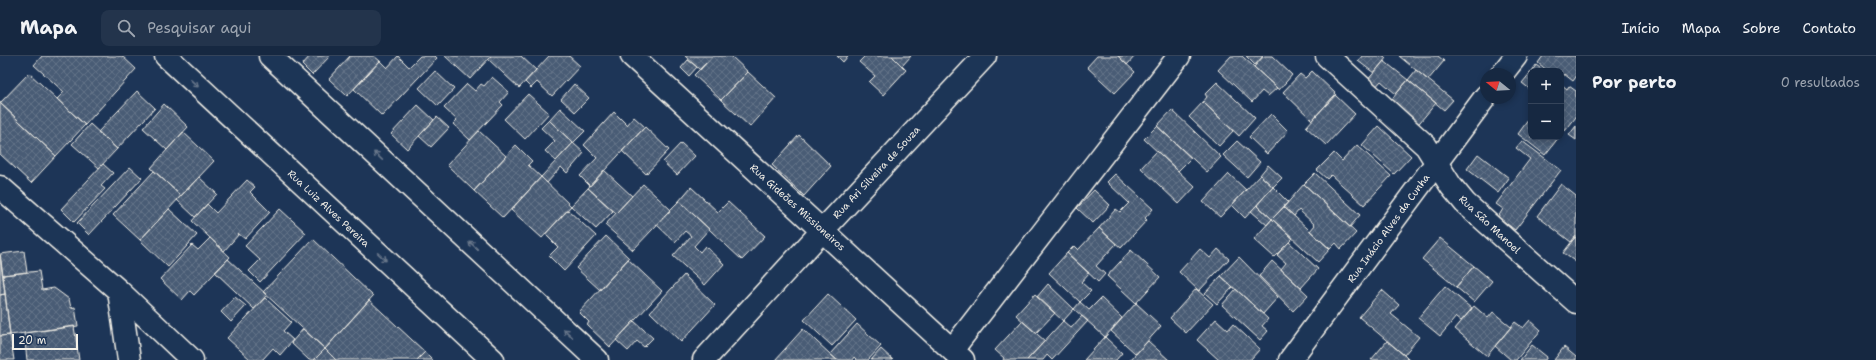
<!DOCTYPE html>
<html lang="pt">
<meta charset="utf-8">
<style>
body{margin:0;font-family:"Shantell Sans",sans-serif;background:#23344c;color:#f1f3f6}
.controls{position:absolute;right:12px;top:12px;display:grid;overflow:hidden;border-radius:8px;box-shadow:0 2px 6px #0003}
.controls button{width:36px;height:36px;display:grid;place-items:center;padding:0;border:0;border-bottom:1px solid #35445a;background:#162841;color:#f1f3f6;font:20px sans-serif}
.compass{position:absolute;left:1480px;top:12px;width:36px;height:36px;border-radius:50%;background:#162841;box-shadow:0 2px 6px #0003;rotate:288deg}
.scale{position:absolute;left:12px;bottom:10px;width:66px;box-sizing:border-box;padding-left:4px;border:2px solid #f4f1e8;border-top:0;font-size:11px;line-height:14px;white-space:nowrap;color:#f4f1e8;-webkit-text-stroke:3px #1d3557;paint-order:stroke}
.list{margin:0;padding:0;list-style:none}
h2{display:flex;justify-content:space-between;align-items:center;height:52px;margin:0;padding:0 16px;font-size:17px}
h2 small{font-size:13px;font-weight:400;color:#9ea6b1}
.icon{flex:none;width:22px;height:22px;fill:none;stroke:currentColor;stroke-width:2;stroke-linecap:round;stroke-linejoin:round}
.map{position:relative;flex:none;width:1576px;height:304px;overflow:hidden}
header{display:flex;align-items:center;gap:24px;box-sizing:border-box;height:56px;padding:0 20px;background:#162841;border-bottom:1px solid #35445a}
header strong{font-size:19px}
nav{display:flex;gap:22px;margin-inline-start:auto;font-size:14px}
.search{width:280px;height:36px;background:#23344c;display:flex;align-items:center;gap:10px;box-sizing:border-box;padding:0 14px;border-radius:8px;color:#9ea6b1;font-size:15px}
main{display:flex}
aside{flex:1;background:#162841}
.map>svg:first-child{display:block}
</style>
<header>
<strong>Mapa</strong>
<div class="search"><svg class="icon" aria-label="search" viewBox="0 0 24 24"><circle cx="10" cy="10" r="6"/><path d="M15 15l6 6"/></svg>Pesquisar aqui</div>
<nav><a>Início</a><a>Mapa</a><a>Sobre</a><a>Contato</a></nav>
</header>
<main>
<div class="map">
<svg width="1576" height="304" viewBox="0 0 1576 304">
<defs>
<pattern id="building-cross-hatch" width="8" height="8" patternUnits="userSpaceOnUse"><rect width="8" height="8" fill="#485b74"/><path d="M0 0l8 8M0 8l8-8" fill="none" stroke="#637388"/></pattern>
</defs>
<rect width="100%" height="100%" fill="#1d3557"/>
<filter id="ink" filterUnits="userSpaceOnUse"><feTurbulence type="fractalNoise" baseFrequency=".025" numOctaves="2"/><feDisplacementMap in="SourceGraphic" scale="8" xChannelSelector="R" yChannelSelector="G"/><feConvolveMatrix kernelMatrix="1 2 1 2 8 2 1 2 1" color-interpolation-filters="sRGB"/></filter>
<g filter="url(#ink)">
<!-- building -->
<path fill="url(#building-cross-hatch)" stroke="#f4f1e8" d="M42 0H122L136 13 85 69 57 43 64 36 34 9Z
M310 0H330L312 19 302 9Z
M350 0H374L380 5 347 40 329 23Z
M398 0 409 11 420 0H435L437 2 382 60 354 33 380 5 387 12Z
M445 0H491L470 23Z
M491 0H521L536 14 519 32 488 3Z
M549 0H569L580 10 552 40 537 26 531 32 525 26Z
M685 0H713L700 14Z
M713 0H731L748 16 721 44 694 19Z
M837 0H848L843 6Z
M865 0H892L906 14 883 39 869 26 875 20 859 6Z
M892 0H911L902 10Z
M1097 0H1118L1135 16 1115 37 1087 11Z
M1118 0H1135L1127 9Z
M1231 0H1242L1277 32 1268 40 1262 35 1252 46 1218 14Z
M1246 0H1263L1255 9Z
M1264 0H1272L1292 19 1279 34 1254 11Z
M1362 0H1384L1386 2 1374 17 1358 5Z
M1399 0H1438L1444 5 1428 24Z
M1543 0H1576V21L1573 25 1564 18 1561 22V15H1548L1538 7Z
M688 4 697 11 689 20 681 12Z
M1384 5 1408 24 1396 38 1381 25 1374 33 1366 26Z
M1536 9 1544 15H1532Z
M1416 14 1453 44 1444 54 1408 24Z
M435 15 454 33 438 50 419 32Z
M1312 15 1336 38 1312 64 1283 36 1300 18 1305 22Z
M748 16 776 42 750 71 721 44Z
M1531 16V34L1522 27Z
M29 17 85 69 56 100 0 47Z
M492 21 509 36 500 46 503 49 470 84 453 68 457 64 444 52 467 28 475 35 481 28 484 30Z
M1408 24 1436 47 1415 72 1387 49Z
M1217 26 1255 62 1239 80 1203 46 1207 41 1205 38Z
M574 28 589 42 575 56 561 43Z
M1561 28 1567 33 1569 30 1576 35V61L1565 75 1561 71Z
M137 35 155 52 117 93 98 76Z
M528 38 549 57 525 83 504 63Z
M1335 39 1355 58 1326 89 1306 71Z
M1203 46 1233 75 1219 90 1189 61Z
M0 47 56 100 31 127 0 98Z
M164 48 188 71 167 94 143 72Z
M418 49 434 64 407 93 391 78Z
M560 52 585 75 573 87 549 64Z
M1172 54 1221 101 1207 116 1157 70Z
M614 56 627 69 634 61 645 71 590 130 580 120 597 102 584 89Z
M1271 58 1288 75 1267 98 1249 81Z
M1531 60V81H1559L1545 99 1518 78Z
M437 61 449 72 431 91 419 80Z
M549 64 573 87 556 105 545 95 555 85 541 72Z
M90 68 117 93 99 112 72 88Z
M1157 70 1191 102 1178 115 1144 83Z
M1379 70 1411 100 1394 118 1362 89Z
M1576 70V84L1569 79Z
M645 71 669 94 646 118 622 95Z
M479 75 506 100 474 135 447 109Z
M183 76 214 105 181 140 151 112Z
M799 79 831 110 804 140 772 109Z
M1237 85 1260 106 1247 121 1223 99Z
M1522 85 1561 114 1515 174 1498 161 1503 153 1496 148 1530 103 1516 92Z
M573 87 584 97 567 117 561 111 547 127 541 121Z
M681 87 695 100 677 119 663 106Z
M516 89 532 105 528 109 541 121 503 162 474 135Z
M1357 89 1391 120 1364 149 1331 119 1327 123 1317 114 1334 97 1342 105Z
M1157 95 1195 131 1179 148 1141 112Z
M1478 98 1509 122 1498 137 1467 113Z
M103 108 113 117 101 130 105 133 74 166 61 153Z
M1268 109 1282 122 1273 131 1260 119Z
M130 111 142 122 89 179 77 167Z
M604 114 632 140 616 157 588 132Z
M154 115 181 140 140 184 113 159Z
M1315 117 1360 159 1350 171 1304 128Z
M1115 118 1153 153 1145 162 1147 164 1121 192 1099 172 1116 153 1120 156 1129 147 1107 126Z
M1229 118 1246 134 1220 161 1203 146Z
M1260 119 1273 131 1245 162 1232 149Z
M199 121 217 138 195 161 177 144Z
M541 121 571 150 542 182 511 154Z
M247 124 255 131 250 136 270 156 245 183 239 178 224 195 192 165 207 148 216 157Z
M643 128 671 154 633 194 605 169Z
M1304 128 1356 177 1341 193 1336 187 1330 193 1310 175 1315 169 1299 154 1294 160 1284 151Z
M1561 128 1576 140V180L1571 186 1537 160Z
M691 131 718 156 728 146 765 180 742 204 679 145Z
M1273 131 1288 146 1272 163 1257 149Z
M588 132 613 155 596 173 571 150Z
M1094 134 1110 149 1093 167 1077 152Z
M679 145 709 173 694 190 700 196 705 190 724 208 705 229 673 200 691 180 685 175 675 186 656 168Z
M1257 149 1272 163 1267 169 1251 155Z
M1284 151 1330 193 1318 206 1272 163Z
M169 153 197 179 168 211 140 184Z
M280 153 306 177 260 226 249 215 260 204 245 190Z
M568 154 596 180 564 215 549 200 558 191 545 178Z
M1272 163 1293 182 1274 201 1254 183Z
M1099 172 1116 188 1096 210 1105 218 1098 226 1067 197 1074 190 1078 194Z
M606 180 629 202 600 234 576 212Z
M1576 180V206L1563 197Z
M210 182 230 201 194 239 190 235 182 244 160 223 192 189 198 194Z
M1440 182 1474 210 1456 231 1422 203Z
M313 183 373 240 325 293 263 236Z
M1289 186 1318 213 1301 232 1281 213 1286 207 1277 199Z
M1200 193 1210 202 1218 193 1229 203 1199 235 1179 216Z
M1131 194 1160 221 1136 247 1107 220Z
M24 195 27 216 3 219 0 198Z
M1067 197 1089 217 1081 226 1091 235 1080 246 1049 217Z
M0 199 5 238 0 239Z
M1239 201 1278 241 1263 258 1221 220Z
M228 203 267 239 254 253 215 216Z
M628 203 662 235 610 291 587 269 589 266 579 256Z
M1272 205 1308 239 1293 255 1259 220Z
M1474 210 1492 225 1474 246 1456 231Z
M39 215 42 234 54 232 69 243 71 252 75 251 78 270 10 279 3 219Z
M684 219 715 249 681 286 650 256Z
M1221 220 1233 231 1217 248 1205 237Z
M1048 228 1074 253 1063 265 1037 241Z
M1445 230 1472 253 1461 265 1456 261 1440 280 1418 262Z
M1196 233 1213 248 1186 277 1170 262Z
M1236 233 1268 263 1262 270 1268 275 1260 284 1222 249Z
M1382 234 1399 249 1391 258 1419 281 1404 299 1359 261Z
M5 238 10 279 0 280V239Z
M828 238 856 264 832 290 804 264Z
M1035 238 1055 257 1036 277 1016 259Z
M235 241 246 250 231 266 221 256Z
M265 242 291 266 283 275 293 284 280 299 273 292 262 304H251L227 282Z
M1101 242 1122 262 1105 281 1074 253 1080 246 1089 254Z
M369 244 425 296 417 304H336L325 293Z
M1136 247 1161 270 1136 298 1111 275Z
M1474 250 1488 262 1493 256 1511 271 1487 300 1455 273Z
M1082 260 1088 265 1052 304 1047 299 1043 304H1027L1063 265 1071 272Z
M1216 263 1228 274 1233 268 1260 293 1250 304H1219L1197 284Z
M1530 264 1541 274 1516 304H1511L1495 290 1515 266 1523 272Z
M634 265 653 282 644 291 637 285 628 295 616 284Z
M1022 265 1045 285 1027 304H1003L1004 302 995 294Z
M857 268 881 290 868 304H857L854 301 852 304H837L830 298Z
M74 270 79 304H27L24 277Z
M303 273 325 293 314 304H309L291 287Z
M803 273 830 298 837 304H775Z
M10 279 14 304H0V280Z
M1105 281 1122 297 1116 304H1084Z
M1148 285 1169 304H1130Z
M1387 285 1404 299 1409 304H1371Z
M1532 289 1547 301 1545 304H1520Z
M1564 291 1576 301V304H1554Z
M325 293 336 304H314Z
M881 293 893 304H871Z
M425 296 433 304H417Z"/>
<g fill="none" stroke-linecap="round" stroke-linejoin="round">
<defs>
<path id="minor" d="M632 0 963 304
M1327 0 1426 90 1451 130 1465 147 1576 246
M1502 18 1516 0
M0 131 119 235 192 304
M119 235 129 304
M952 294 1179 0
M704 304 823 174 985 0
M1290 304 1486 40"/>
<path id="tertiary" d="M166 0 493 304
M270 0 597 304"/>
</defs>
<!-- minor casing -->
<use href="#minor" stroke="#f4f1e8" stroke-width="25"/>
<!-- tertiary casing -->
<use href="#tertiary" stroke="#f4f1e8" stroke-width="25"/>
<!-- minor -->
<use href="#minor" stroke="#1d3557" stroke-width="22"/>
<!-- tertiary -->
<use href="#tertiary" stroke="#1d3557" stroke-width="22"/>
</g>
<!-- one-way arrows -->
<defs><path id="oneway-shaft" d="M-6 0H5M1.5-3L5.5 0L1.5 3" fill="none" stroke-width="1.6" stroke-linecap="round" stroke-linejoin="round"/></defs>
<g stroke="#68778a">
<use href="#oneway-shaft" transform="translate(194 27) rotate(43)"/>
<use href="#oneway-shaft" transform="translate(378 100) rotate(-137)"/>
<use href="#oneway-shaft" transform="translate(473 189) rotate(-137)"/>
<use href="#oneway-shaft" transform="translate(382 201) rotate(43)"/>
<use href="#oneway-shaft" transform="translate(568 277) rotate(-137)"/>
</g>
</g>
<g text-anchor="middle" stroke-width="3" stroke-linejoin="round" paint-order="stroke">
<!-- street labels -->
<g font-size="10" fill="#f4f1e8" stroke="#1d3557">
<text transform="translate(876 116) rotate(-47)" y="4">Rua Ari Silveira de Souza</text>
<text transform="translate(798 151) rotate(42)" y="4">Rua Gideões Missioneiros</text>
<text transform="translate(329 152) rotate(43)" y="4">Rua Luiz Alves Pereira</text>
<text transform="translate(1490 168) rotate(43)" y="4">Rua São Manoel</text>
<text transform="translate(1388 172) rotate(-54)" y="4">Rua Inácio Alves da Cunha</text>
</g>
</g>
</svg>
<div class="controls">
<button>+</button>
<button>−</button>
</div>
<svg class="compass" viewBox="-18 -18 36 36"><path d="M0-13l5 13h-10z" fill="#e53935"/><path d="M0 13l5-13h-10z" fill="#9ea6b1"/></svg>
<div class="scale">20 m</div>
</div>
<aside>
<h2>Por perto<small>0 resultados</small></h2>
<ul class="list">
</ul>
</aside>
</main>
